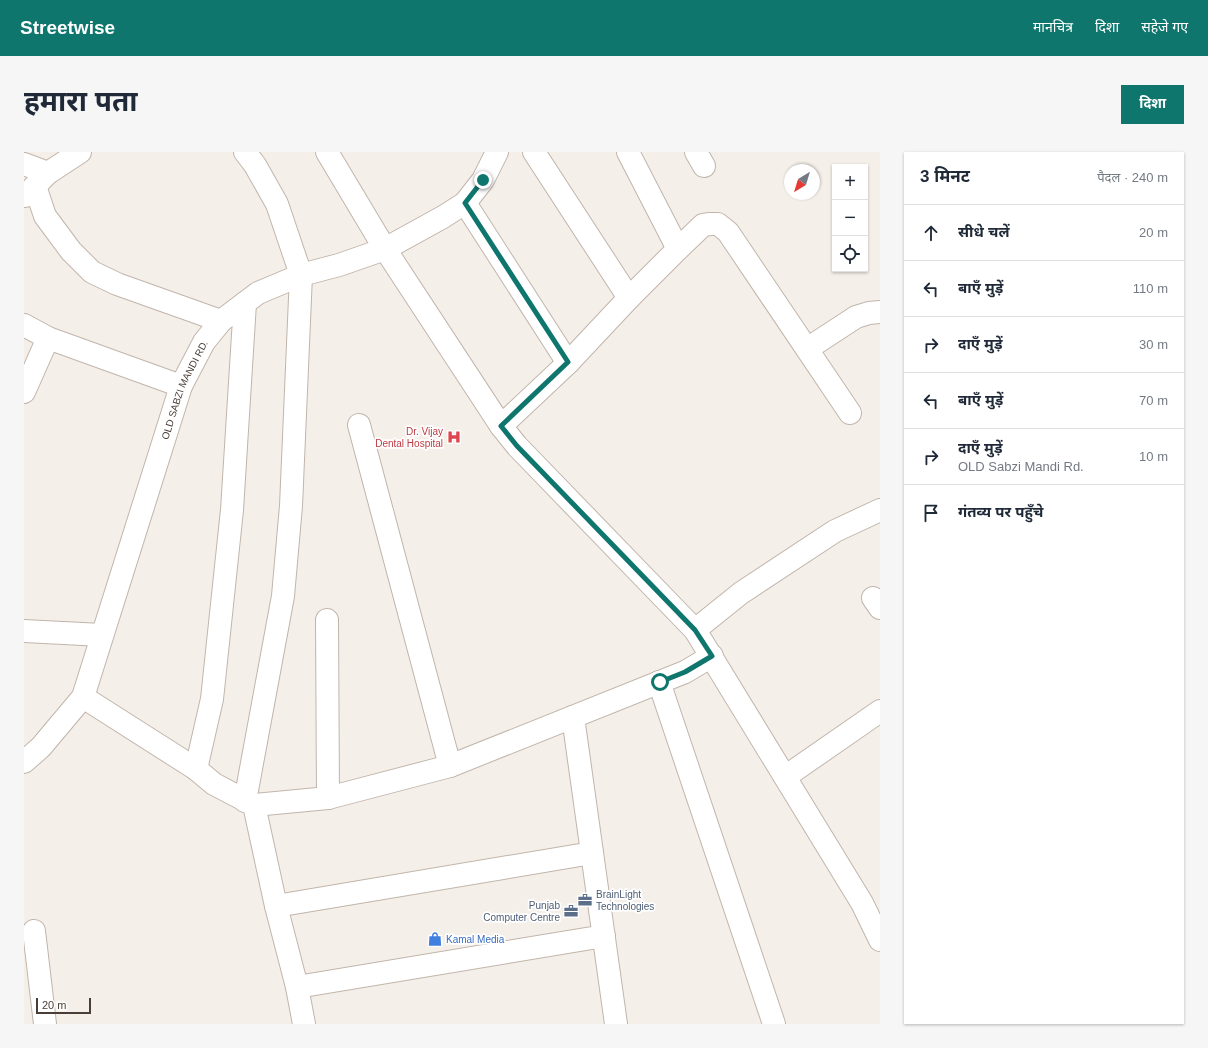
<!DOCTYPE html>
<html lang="hi">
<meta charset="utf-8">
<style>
body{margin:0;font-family:Helvetica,"Noto Sans Devanagari",sans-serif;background:#f6f6f7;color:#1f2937}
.controls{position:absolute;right:12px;top:12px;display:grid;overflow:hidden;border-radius:0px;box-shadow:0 1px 3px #0004}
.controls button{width:36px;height:36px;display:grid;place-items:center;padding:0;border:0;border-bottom:1px solid #e0e1e3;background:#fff;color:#1f2937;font:20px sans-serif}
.compass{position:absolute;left:760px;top:12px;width:36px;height:36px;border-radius:50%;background:#fff;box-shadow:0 1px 3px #0004;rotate:218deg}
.scale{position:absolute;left:12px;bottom:10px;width:55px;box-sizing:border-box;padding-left:4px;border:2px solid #493e37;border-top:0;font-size:11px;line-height:14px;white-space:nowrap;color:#493e37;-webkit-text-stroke:3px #fff;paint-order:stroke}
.stop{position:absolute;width:12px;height:12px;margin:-9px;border:3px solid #0f766e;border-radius:50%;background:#fff}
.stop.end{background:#0f766e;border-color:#fff;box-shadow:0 1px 4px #0008}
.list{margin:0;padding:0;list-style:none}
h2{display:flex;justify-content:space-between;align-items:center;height:52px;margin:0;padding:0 16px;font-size:17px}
h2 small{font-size:13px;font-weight:400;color:#747a83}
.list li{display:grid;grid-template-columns:26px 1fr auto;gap:12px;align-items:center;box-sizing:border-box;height:56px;padding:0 16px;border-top:1px solid #e0e1e3}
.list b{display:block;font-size:15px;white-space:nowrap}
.list p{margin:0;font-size:13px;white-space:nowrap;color:#747a83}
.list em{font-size:13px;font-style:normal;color:#747a83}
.icon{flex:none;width:22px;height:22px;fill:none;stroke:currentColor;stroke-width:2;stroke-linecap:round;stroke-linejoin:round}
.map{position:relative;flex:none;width:856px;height:872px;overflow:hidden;border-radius:0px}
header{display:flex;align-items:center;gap:24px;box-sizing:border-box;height:56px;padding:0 20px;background:#0f766e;color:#fff}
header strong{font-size:19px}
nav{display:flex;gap:22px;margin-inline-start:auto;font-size:14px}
.intro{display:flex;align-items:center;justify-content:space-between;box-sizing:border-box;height:96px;padding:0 24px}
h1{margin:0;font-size:28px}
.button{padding:10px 18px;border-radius:0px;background:#0f766e;color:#fff;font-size:14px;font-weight:700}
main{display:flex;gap:24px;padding:0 24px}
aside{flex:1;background:#fff;border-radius:0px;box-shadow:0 1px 3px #0004}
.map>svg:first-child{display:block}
</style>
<header>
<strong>Streetwise</strong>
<nav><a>मानचित्र</a><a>दिशा</a><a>सहेजे गए</a></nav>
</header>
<div class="intro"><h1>हमारा पता</h1><a class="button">दिशा</a></div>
<main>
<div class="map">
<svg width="856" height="872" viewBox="0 0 856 872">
<rect width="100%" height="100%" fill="#f5efe9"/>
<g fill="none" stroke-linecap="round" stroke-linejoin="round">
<defs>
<g id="minor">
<path d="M303 0 361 97 477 274 493 294 671 478 838 751 856 788"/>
<path d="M510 0 605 146"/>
<path d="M604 0 654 97"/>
<path d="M672 0 680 14"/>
<path d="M0 12 24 21"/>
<path d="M11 34 21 64 47 99 68 120 93 132 197 169"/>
<path d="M1 44 24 21 56 0"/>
<path d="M441 51 544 211"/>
<path d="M0 173 24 186 157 234"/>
<path d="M783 197 832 165 845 161 856 160"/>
<path d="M0 240 24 186"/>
<path d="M335 273 426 614"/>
<path d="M477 274 544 211 605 146 654 97 679 73 686 72H694L704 80 826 261"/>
<path d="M849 446 856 456"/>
<path d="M303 468 304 646"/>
<path d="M671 478 717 441 811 379 856 358"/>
<path d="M0 479 78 483"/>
<path d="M635 530 750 872"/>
<path d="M59 545 172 617 190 632 230 653 304 646 426 614 661 520 688 504"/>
<path d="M549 565 592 872"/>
<path id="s1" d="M0 610 17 595 59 545 157 234 180 190 197 169 234 141 277 123 315 113 361 97 419 65 441 51 459 28 473 0"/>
<path d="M172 617 188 547 208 358 221 151"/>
<path d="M761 625 856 559"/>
<path d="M221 649 259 444 267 354 277 123 253 52 231 13 221 0"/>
<path d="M230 653 252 754 273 835 280 872"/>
<path d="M252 754 568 701"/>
<path d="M10 779 21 872"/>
<path d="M273 835 580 784"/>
</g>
</defs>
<!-- minor casing -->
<use href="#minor" stroke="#c1b5ab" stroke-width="24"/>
<!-- minor -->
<use href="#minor" stroke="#fff" stroke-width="22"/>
</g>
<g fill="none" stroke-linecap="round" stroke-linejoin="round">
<!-- route -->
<path stroke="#0f766e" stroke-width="5" d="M459 28 441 51 544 210 477 274 493 294 671 478 688 504 661 520 636 530"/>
</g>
<!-- icons -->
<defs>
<symbol id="hospital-bare" viewBox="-9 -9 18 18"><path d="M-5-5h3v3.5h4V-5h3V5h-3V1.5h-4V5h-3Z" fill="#e0444e" stroke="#fff" stroke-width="2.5" paint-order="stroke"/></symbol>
<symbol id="office-bare" viewBox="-9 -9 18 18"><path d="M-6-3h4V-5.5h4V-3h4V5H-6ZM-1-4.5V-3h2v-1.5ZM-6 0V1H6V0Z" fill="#5c6f8a" stroke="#fff" stroke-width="2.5" paint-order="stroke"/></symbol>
<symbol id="shop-bare" viewBox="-9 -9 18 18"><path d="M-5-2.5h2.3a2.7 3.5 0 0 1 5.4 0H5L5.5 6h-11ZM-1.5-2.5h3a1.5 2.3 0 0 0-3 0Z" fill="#3f7fe0" stroke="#fff" stroke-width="2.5" paint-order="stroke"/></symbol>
</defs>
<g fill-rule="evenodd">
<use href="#hospital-bare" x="420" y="275" width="20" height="20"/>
<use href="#office-bare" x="551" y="738" width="20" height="20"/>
<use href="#office-bare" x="537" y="749" width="20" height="20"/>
<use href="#shop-bare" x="401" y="777" width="20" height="20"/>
</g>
<g text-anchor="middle" stroke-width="3.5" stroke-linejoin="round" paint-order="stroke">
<!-- street labels -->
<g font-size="10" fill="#493e37" stroke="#fff">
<text dy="4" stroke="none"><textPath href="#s1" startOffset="412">OLD SABZI MANDI RD.</textPath></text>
</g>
<!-- health labels -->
<g font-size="10" fill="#be3a42" stroke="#fff" text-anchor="end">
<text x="419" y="283">Dr. Vijay<tspan x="419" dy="12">Dental Hospital</tspan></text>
</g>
<!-- service labels -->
<g font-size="10" fill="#4e5e75" stroke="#fff" text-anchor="start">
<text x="572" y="746">BrainLight<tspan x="572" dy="12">Technologies</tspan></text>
<text x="536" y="757" text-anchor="end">Punjab<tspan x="536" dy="12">Computer Centre</tspan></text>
</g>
<!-- shop labels -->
<g font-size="10" fill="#366cbe" stroke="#fff" text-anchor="start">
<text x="422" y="791">Kamal Media</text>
</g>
</g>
</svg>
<div class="controls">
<button>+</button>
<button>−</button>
<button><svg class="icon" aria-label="locate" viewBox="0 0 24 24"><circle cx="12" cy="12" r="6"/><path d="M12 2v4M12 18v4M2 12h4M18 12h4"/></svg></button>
</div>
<svg class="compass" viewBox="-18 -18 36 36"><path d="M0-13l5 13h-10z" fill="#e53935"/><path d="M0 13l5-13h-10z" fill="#747a83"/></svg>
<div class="scale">20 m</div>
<div class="stop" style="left:636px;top:530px"></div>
<div class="stop end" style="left:459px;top:28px"></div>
</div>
<aside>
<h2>3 मिनट<small>पैदल · 240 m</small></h2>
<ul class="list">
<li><svg class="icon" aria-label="ahead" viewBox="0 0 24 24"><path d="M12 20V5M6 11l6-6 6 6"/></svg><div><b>सीधे चलें</b></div><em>20 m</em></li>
<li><svg class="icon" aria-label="left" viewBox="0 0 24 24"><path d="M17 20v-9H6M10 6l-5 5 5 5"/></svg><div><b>बाएँ मुड़ें</b></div><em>110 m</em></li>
<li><svg class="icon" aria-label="right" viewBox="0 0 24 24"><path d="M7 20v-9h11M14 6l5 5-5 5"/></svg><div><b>दाएँ मुड़ें</b></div><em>30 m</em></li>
<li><svg class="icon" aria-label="left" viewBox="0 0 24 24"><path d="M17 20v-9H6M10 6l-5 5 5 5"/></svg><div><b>बाएँ मुड़ें</b></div><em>70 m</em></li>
<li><svg class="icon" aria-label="right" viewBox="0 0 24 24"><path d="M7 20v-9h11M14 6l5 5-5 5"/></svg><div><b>दाएँ मुड़ें</b><p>OLD Sabzi Mandi Rd.</p></div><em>10 m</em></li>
<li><svg class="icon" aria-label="arrive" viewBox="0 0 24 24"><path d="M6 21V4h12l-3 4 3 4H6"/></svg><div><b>गंतव्य पर पहुँचे</b></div></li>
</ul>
</aside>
</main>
